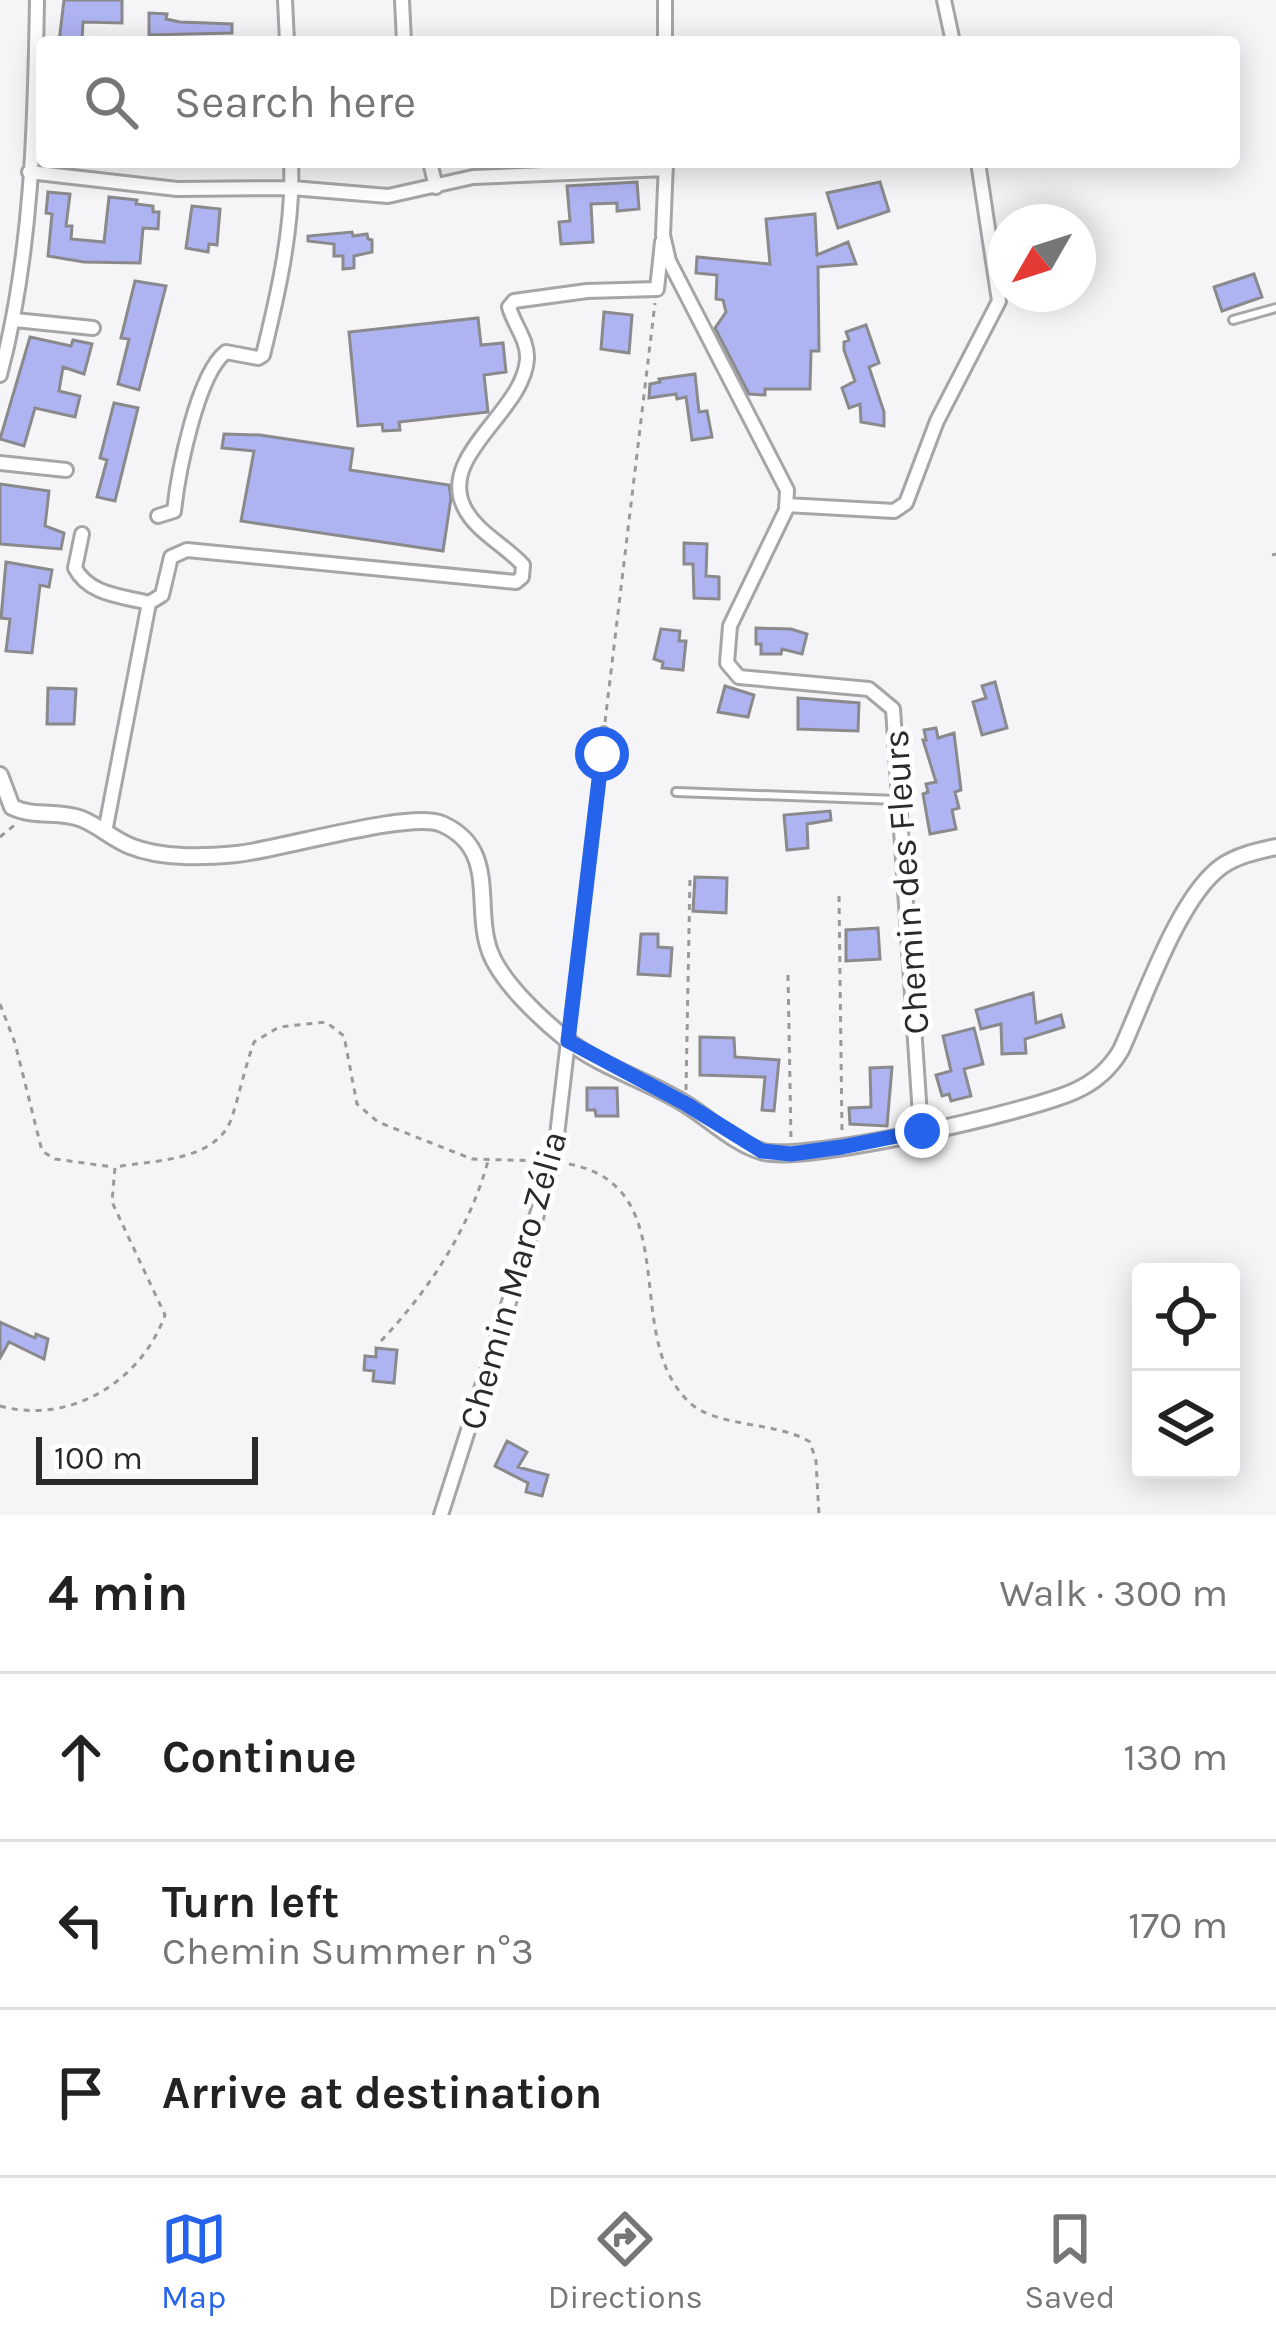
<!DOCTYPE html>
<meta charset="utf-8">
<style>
body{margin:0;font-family:Karla,sans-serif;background:#f6f6f6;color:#222}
.controls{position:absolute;right:36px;bottom:36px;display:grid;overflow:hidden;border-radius:12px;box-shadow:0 6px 30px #0003}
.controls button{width:108px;height:108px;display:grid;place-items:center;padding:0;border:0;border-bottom:3px solid #e0e0e0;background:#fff;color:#222;font:60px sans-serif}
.compass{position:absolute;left:988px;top:204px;width:108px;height:108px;border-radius:50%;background:#fff;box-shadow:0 6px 30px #0003;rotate:231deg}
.scale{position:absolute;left:36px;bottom:30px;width:222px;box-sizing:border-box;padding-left:12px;border:6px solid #2a2a2b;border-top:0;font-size:33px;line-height:42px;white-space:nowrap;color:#2a2a2b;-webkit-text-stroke:9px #fff;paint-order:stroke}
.stop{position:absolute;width:36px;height:36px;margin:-27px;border:9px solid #2563eb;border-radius:50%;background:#fff}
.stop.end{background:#2563eb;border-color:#fff;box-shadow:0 3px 12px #0008}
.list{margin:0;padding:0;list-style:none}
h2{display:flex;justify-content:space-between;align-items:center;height:156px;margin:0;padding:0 48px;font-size:51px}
h2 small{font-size:39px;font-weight:400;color:#767676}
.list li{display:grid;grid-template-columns:78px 1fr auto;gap:36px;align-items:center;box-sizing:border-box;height:168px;padding:0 48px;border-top:3px solid #e0e0e0}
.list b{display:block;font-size:45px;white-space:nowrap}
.list p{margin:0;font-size:39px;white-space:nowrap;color:#767676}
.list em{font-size:39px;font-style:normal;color:#767676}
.icon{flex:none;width:66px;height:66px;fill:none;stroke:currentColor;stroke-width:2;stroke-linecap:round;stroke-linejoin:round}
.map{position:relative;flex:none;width:1276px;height:1515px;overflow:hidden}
.search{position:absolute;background:#fff;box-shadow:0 6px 30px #0003;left:36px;right:36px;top:36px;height:132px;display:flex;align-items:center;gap:30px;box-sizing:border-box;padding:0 42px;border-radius:12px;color:#767676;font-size:45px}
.sheet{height:660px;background:#fff}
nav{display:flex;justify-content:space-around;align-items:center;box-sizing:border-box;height:168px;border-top:3px solid #e0e0e0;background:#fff;font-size:33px;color:#767676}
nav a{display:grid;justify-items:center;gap:6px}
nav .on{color:#2563eb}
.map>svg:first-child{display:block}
</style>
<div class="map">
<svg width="1276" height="1515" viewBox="0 0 1276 1515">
<rect width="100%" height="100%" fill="#f5f5f7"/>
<!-- building -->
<path fill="#aeb3f2" stroke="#8a8a8c" stroke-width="3" d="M64 0H122V23L83 22 82 42H59Z
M149 13 167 14 166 19 180 22 232 24V33L149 35Z
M637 182 639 209 617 211V203L591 204 593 242 561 244 559 222 570 221 567 186Z
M880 182 889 211 838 228 827 193Z
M48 192 70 194 66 226H72L71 239 104 242 109 197 137 200 136 204 153 206V212H159L158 229 143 228 140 263 84 262 48 256 52 214 46 213Z
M192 206 220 209 217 245 209 244 208 252 186 248Z
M815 214 817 255 848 242 856 264 818 267 819 351H811L810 389H765V395L749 394 715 328 726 312 723 300 716 299 717 275 696 273 697 257 770 264 766 219Z
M352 232 353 236 367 234 368 239 372 240V252L354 256V268L343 269V256H334V244L308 241V236Z
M1254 274 1262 297 1222 311 1214 287Z
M135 281 166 286 139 390 118 384 129 339 121 338Z
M604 312 632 315 629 353 601 349Z
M478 318 481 345 503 343 506 372 484 375 488 412 399 422 400 430 383 431 382 424 358 426 349 332Z
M866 325 879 363 869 367 884 412V426L861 422 860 404 849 408 842 388 855 381 844 350V342L849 340 846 332Z
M30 337 71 346 73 340 92 344 84 374 63 367 59 391 80 396 75 417 35 408 24 446 0 439Z
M695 374 699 412 707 411 712 437 692 440 686 397 677 399 676 394 649 398 650 384 660 382 659 379Z
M114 403 138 408 115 501 97 497 107 460 100 458Z
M224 434 260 435 353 449 350 470 449 485 451 498 443 551 241 521 254 451 222 448Z
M0 484 49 491 45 526 64 533 61 549 0 544Z
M684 543 707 544 706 576 719 577V599L694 598 693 564H684Z
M6 562 52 570 49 587 40 585 32 653 6 651 10 619 1 618Z
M756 628 791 629 807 634 802 654 782 649 781 654H761V644H756Z
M661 629 680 631 679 641H686L683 670 662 668 663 662 654 659Z
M995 682 1007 728 982 735 973 702 986 698 982 686Z
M725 686 754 695 748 717 718 712Z
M48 688 76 689 74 724H47Z
M798 698 859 703 858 731 798 729Z
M936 728 938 738 954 733 961 790 955 792 959 808 952 810 956 829 930 834 923 794 928 792 926 784 936 782 923 740H926L924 730Z
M830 811 831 820 807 824 808 848 787 850 784 815Z
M695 877 727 878 726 913 693 911Z
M878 928 880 959 846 961V930Z
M641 934H658V947L672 948 670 976 638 974Z
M1033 993 1036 1023 1061 1015 1064 1027 1025 1039 1026 1053 1002 1054 1001 1024 981 1029 976 1010Z
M974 1028 983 1064 964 1069 971 1096 951 1101 949 1094 942 1096 936 1075 951 1071 943 1036Z
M700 1037 734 1038 735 1057 779 1060 774 1111 762 1110 765 1077 700 1075Z
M892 1067 887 1126 850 1124 849 1108 871 1107 870 1068Z
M587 1088H617L618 1116H596L595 1110H587Z
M0 1322 35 1338 36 1334 48 1339 44 1359 9 1342 0 1358Z
M376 1348 397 1350 394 1383 373 1381 374 1371 364 1370 365 1356 376 1357Z
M507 1441 527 1452 518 1467 548 1475 542 1496 526 1492 528 1483 495 1466Z"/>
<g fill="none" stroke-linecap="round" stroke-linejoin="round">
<defs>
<path id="service" d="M1233 320 1276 308
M676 792 897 800
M568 1037 604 731"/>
<path id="minor" d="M285 0 287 42
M402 0 404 42
M665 0V42
M944 0 953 42
M430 162 436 187
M666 162 663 235 669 261 787 490 786 510 730 626 727 663 739 677 869 689 893 709 921 1131
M29 172 177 189 292 188 388 196 473 177 666 169
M15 320 93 328
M0 375C32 255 35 124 37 0
M0 463 66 470
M786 505 894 511 906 503 937 421 999 301 978 162
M158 516 174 511C178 474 197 374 226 352L258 358 263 355C278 294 294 225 291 162
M82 534 75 568C89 595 122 596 149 603L162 595 171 557 187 550 516 582 522 577 523 565C505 545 476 532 464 507 438 455 524 411 527 359 528 340 514 325 509 307L514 301 587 291 657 289 662 242
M105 832 149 603
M441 1515 554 1161 568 1041"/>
<path id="tertiary" d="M0 775 12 807C35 818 59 810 82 819 99 826 113 839 130 846 162 859 204 857 237 854 282 849 411 810 442 824 499 849 473 906 490 952 502 983 541 1019 567 1040 601 1068 650 1081 687 1105 711 1120 736 1145 764 1152 809 1162 1029 1112 1075 1091 1095 1082 1110 1069 1121 1050 1144 1000 1179 896 1222 866 1238 855 1258 851 1276 847"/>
</defs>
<!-- service casing -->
<use href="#service" stroke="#a6a6a8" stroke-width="12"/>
<!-- minor casing -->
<use href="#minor" stroke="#a6a6a8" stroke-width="18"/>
<!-- tertiary casing -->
<use href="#tertiary" stroke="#a6a6a8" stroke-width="20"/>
<!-- path -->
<path stroke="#9a9a9b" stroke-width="3" stroke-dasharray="6 6" stroke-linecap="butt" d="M1272 555 1276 554
M605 722 655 303
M0 837 17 823
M839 896 842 1133
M788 975 791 1140
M0 1004 15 1043 42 1151 55 1159 113 1167
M686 1090 690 877
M569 1164C688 1187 619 1335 689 1402 716 1428 776 1421 810 1442L816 1461 819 1515
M381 1341C429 1290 469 1230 488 1161
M0 1406C70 1425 141 1382 165 1315L112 1202 115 1167C154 1160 217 1162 232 1117 240 1092 245 1067 254 1042L279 1027 326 1022 344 1036 357 1104 378 1122 472 1159 542 1161"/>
<!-- service -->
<use href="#service" stroke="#fff" stroke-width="6"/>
<!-- minor -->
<use href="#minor" stroke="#fff" stroke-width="12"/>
<!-- tertiary -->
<use href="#tertiary" stroke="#fff" stroke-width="14"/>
</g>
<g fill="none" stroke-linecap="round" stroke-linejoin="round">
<!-- route -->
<path stroke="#2563eb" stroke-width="15" d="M602 754 568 1041 686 1104 762 1151 791 1154 842 1147 922 1131"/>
</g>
<g text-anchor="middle" stroke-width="10" stroke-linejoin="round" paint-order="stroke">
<!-- street labels -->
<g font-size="36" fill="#2a2a2b" stroke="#fff">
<text transform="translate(905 882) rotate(-94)" y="13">Chemin des Fleurs</text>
<text transform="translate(512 1280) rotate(-74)" y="13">Chemin Maro Zélia</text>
</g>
</g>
</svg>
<div class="controls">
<button><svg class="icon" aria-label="locate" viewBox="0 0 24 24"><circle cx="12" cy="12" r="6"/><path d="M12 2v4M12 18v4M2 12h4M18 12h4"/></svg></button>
<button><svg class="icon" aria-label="layers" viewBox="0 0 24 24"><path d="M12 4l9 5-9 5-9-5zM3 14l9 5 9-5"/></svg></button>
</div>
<svg class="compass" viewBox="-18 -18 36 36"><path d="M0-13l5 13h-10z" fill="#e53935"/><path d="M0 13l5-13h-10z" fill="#767676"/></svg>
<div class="scale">100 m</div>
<div class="stop" style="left:602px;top:754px"></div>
<div class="stop end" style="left:922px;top:1131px"></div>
<div class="search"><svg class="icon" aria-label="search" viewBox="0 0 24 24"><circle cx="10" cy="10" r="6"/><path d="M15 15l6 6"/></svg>Search here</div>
</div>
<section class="sheet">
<h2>4 min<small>Walk · 300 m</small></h2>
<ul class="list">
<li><svg class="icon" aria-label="ahead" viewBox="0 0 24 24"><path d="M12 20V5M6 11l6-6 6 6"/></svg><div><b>Continue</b></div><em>130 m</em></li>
<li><svg class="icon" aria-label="left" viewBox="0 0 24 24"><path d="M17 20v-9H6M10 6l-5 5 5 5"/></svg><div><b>Turn left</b><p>Chemin Summer n°3</p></div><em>170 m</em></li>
<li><svg class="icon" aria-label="arrive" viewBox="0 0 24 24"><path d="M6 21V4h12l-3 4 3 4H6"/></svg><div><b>Arrive at destination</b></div></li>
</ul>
</section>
<nav>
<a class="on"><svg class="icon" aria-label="map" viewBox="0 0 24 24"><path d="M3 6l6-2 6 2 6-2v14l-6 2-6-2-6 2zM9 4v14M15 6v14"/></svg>Map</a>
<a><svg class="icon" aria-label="directions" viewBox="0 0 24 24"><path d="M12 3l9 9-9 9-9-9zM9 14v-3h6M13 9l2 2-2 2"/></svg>Directions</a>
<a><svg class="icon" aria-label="saved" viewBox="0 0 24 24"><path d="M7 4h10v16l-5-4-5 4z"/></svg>Saved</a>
</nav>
